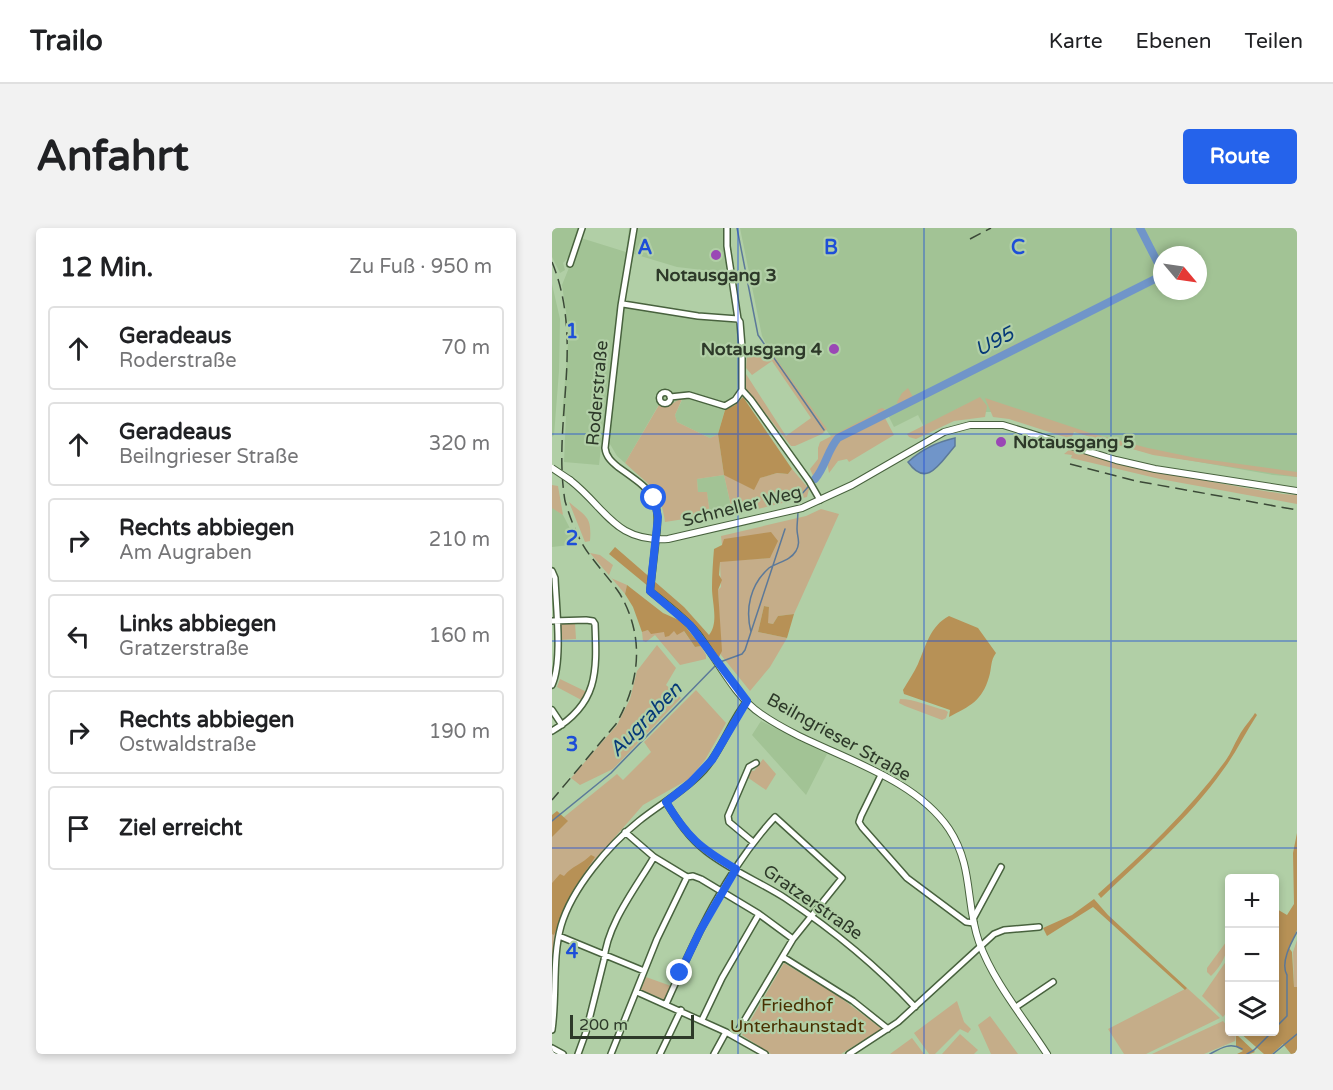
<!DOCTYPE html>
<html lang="de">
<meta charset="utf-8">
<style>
body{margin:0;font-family:"Varela Round",sans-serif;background:#f2f2f2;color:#202124}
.controls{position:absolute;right:18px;bottom:18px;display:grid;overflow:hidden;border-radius:6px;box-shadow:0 3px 9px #0003}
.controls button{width:54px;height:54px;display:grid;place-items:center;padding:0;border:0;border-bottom:2px solid #e0e0e0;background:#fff;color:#202124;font:30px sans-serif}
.compass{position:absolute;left:601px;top:18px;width:54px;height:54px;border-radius:50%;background:#fff;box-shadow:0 3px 9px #0003;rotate:119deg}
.scale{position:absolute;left:18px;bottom:15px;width:124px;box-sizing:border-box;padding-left:6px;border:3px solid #2d3929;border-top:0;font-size:16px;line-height:21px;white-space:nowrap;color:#2d3929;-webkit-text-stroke:4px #b1cfa6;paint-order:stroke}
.stop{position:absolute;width:18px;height:18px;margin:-14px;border:4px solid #2563eb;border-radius:50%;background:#fff}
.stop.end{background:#2563eb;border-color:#fff;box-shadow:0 2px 6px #0008}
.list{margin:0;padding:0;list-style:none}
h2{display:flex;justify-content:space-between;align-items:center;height:78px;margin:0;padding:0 24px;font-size:26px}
h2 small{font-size:20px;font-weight:400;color:#757577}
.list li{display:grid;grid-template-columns:39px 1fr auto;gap:18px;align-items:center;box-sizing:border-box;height:84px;margin:0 12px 12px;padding:0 12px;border:2px solid #e0e0e0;border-radius:6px}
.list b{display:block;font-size:22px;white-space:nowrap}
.list p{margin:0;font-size:20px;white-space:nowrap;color:#757577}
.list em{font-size:20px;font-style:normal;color:#757577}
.icon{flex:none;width:33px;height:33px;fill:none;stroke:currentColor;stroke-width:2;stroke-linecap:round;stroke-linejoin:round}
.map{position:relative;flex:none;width:745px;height:826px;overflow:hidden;border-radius:6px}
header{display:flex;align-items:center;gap:36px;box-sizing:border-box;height:84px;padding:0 30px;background:#fff;border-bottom:2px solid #e0e0e0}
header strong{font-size:28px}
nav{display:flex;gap:33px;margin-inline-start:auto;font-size:21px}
.intro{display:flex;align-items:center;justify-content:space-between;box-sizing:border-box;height:144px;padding:0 36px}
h1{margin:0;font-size:42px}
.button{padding:15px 27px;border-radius:6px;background:#2563eb;color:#fff;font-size:21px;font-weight:700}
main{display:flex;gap:36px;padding:0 36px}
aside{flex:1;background:#fff;border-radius:6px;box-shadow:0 3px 9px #0003}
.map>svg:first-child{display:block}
</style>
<header>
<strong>Trailo</strong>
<nav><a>Karte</a><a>Ebenen</a><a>Teilen</a></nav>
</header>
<div class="intro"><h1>Anfahrt</h1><a class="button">Route</a></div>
<main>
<aside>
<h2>12 Min.<small>Zu Fuß · 950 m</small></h2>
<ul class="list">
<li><svg class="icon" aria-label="ahead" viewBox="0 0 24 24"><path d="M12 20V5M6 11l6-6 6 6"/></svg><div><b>Geradeaus</b><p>Roderstraße</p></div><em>70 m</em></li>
<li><svg class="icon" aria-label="ahead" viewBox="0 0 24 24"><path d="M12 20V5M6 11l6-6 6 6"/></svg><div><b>Geradeaus</b><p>Beilngrieser Straße</p></div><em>320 m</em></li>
<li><svg class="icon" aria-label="right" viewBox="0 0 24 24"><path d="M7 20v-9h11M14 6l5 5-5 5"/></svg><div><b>Rechts abbiegen</b><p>Am Augraben</p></div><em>210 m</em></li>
<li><svg class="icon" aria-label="left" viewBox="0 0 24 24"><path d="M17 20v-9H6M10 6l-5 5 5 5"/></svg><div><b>Links abbiegen</b><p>Gratzerstraße</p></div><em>160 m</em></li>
<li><svg class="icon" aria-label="right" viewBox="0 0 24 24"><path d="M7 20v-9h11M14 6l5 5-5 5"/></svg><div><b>Rechts abbiegen</b><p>Ostwaldstraße</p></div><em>190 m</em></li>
<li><svg class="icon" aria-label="arrive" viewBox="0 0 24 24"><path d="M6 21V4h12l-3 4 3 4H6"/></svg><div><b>Ziel erreicht</b></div></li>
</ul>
</aside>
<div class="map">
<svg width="745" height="826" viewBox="0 0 745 826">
<rect width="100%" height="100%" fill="#b1cfa6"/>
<!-- built -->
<path fill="#a2c395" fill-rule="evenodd" d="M0 0H28L19 27 11 35 13 42 8 45 0 29Z
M77 0H173L176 45 125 39 82 26 73 69 77 80 184 95 187 114 185 163 175 174 166 206 158 210 125 194 123 187 131 170 115 179 106 178 73 235 65 228 55 211H50L47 237 12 234 14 188 10 189 17 104 10 57 29 10 74 24Z
M188 0H745V249L721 247 601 226 565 217 458 184H410L407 180 372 199 366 187 342 199 333 181 280 210 216 120 210 108ZM610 27H646V63H610Z
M0 56 8 91 7 143 2 207 0 209Z
M172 247 180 283 158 287 155 265 146 264 145 251Z
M0 279 11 287 26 316 0 319Z
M209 493 275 526 254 567 200 507Z"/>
<!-- green -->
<path fill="#c5ad89" d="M472 112 474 115 477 113 479 117 348 183 345 174 350 165 356 160 361 169Z
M217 121 275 201 270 206 243 218H239L192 158 194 146 234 208 259 190 220 133 200 147 194 140 195 126Z
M131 169 123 187 125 194 158 210 166 206 172 247 207 250 225 245 236 246 240 241 257 261 255 269 181 287 172 247 145 251 146 264H155L158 287 113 294C108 259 97 258 73 235L107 177 115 179Z
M428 169 435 178 433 189 402 193 364 211 357 209 355 206Z
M433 170 538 205 596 220 644 230 745 244V249L601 227 522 204 519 211 457 191 441 189Z
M330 180 334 182 337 188 333 190 342 207 297 234 295 231 286 233 277 245 274 229 270 242 262 250 258 241 266 231V220L268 214 326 184 325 182Z
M518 221C588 243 659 254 731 266L745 267V276L608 251 519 230 520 227 512 226Z
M0 257 6 258 11 287 0 280Z
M17 274C34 289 40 288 38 313L33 314Z
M269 281 287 286 242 386 226 388 221 396 215 395 217 379 212 378 206 404 235 410 218 439 198 463 169 427 166 362 169 359 168 333 217 330 170 317 169 308 254 288Z
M38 325 48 327 61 337 57 347 59 350 75 357 73 366Z
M6 395H23L24 411 7 412Z
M96 402H131L143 419 149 418 154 427V431L128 437 103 407 94 414 91 413 90 404Z
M105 417 124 440 114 457 129 470 61 541 28 557 19 550 65 497 78 471 85 443Z
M8 451 39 466 35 475 5 459Z
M144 462 174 495 153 532 137 551 91 577 50 624 22 663 5 700 0 757V596L12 589 65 546 71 552 99 524 92 514Z
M348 471C363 471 379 479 393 482L396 484 394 490 390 492 353 478 347 475Z
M211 531 224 546 214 562 195 549 199 542 202 543Z
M677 710C677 723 669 739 659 748L655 744V740Z
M745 712V759H742L741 724Z
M677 729V781L671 789 650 768Z
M232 735 285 767 330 801 289 826H219L190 807Z
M94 749 119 758 113 772 89 762Z
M635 760 668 790 594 826H572L556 801Z
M405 773 412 794 419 801 416 805 408 801 383 826H377L362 805Z
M438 788 466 826H439L426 797Z
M671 793 677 800 678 804 684 806 683 813 652 826H600Z
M408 806 426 822 422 826H390Z
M360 810 372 826H338Z"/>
<!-- forest -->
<path fill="#b79156" d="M191 169 240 241 236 246 225 245 208 250 202 262 172 247 166 206 173 182 183 177Z
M219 304 226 313 218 330 168 334 167 347 170 352 166 362 170 423 167 429H164L136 391 57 326 63 319 132 379 157 407C167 395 160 374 160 360 160 347 161 333 162 321L170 317 172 311Z
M75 357 111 385 129 393 149 418 143 419 132 403 125 407 122 403 117 408 113 409 112 404 99 406 96 402 90 404 81 379 73 366Z
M212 378 217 379 216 395 221 396 226 388 242 386 235 410 206 404Z
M397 388 426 400 444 425C438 433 440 440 437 449 430 473 418 478 397 489L398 482 352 466 351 462C356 453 362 445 366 436 374 418 378 398 397 388Z
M703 485 705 487C693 505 684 525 671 542 637 590 591 630 549 670L546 666C592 625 637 583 674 532 679 525 682 516 687 508 691 500 698 493 703 485Z
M5 583 16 593 0 609V587Z
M745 605V702L737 720 740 724 742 759H745V826H739L731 816 720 826H712L687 804H722L723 680 735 687 742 676 741 625Z
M39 627 43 629 21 662 2 707 0 706V655L8 646 12 648C20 638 30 636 39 627Z
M542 671 556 687 635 760 633 762 541 679 495 708 491 700 520 687Z
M684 806 703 824 698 826H685L691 823 684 819Z"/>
<!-- water -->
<path fill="#7095c9" stroke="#5c7999" stroke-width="1.5" d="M403 210V218C388 235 375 261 356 234 369 222 385 214 403 210Z"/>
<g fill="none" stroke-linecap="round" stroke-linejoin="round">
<!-- stream -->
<path stroke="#5c7999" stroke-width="1.5" d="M185 0 206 107 272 202
M347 180 480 115
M246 277 248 268 271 242 274 227 286 210 335 185
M199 404C193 381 198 357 217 340 226 334 238 333 244 323 249 314 245 309 245 301 245 295 246 288 246 282
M168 434 190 426 193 422 233 301
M0 593 59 545 164 437
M722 801 735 788V747C728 735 739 715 745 704
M658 826C669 820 678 814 690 821
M695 826 702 822 720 804
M721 826 745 806"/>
<!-- river -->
<path stroke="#7095c9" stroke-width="8" d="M263 251C274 238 275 223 286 210L607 49 610 43 588 0"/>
<defs>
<path id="minor" d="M82 0 69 78 53 220C54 229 60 234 66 239 99 263 110 267 104 311
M175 0V18L186 91 188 94 190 119V162L199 172 257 253 268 272
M18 36 30 0
M71 76 146 88 186 91
M107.5 170a5.5 5.5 0 1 1 11 0a5.5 5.5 0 1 1-11 0Z
M118 169 137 167 173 178 183 172 190 162
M0 343 3 350C4 378 11 433 0 457
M0 393 34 392 41 393 43 396C45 445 46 476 0 503
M0 482 10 497
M329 547 309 588 307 594 310 599 355 650 414 694 422 695
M114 574C125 592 137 610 154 623 178 642 208 654 233 670 281 702 324 737 363 779
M73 604 102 629 135 649 141 648 149 651 207 686 241 711
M201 614 177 594 176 588 197 539 204 535
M421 691 449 639
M7 708 92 743
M231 729 301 773 336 801
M85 764 174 804 213 826
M114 776C143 711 174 642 223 589L290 650 241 711 183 808
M464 779 501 754
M150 792 170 750 207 686
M0 802C5 768 0 730 9 698 20 660 57 617 87 593 108 576 133 563 152 542 170 522 178 494 195 473
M0 820 11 826
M26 826 34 804 52 732C55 696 84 660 102 629
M59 826 105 711 135 649
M108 826 129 782
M162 826 174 804
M297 826 346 794 442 706 452 702 487 699"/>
<path id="major" d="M18 252C55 281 62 314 116 311L250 280 300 257 392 204 418 197H451L564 232 603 241 745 263
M104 311 98 363C114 376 131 388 145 405 165 431 182 468 209 486 266 526 357 542 397 601 422 639 413 675 427 714 442 755 472 790 495 826"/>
</defs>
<!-- minor casing -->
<use href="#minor" stroke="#48623e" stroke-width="8"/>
<!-- major casing -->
<use href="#major" stroke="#48623e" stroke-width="8"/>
<!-- minor -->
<use href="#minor" stroke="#fff" stroke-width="5"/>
<!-- major -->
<use href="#major" stroke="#fff" stroke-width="6"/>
<!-- rail -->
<path stroke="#3b4937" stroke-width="1.5" stroke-dasharray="12 6" stroke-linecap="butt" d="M418 11 439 0
M0 34C33 115 0 193 13 273 19 293 27 314 40 330 49 342 60 354 68 366 93 409 88 454 64 496L0 572
M518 236 584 253 745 282"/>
<defs>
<path id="major-bridge" d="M0 240 18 252"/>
</defs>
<!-- major-bridge casing -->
<use href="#major-bridge" stroke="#48623e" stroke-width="8" stroke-linecap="butt"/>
<!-- major-bridge -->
<use href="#major-bridge" stroke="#fff" stroke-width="6"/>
</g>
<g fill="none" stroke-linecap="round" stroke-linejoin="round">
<!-- route -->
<path stroke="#2563eb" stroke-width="8" d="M102 270 106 289 98 363 138 397 195 473 160 532 138 555 114 574C136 610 148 620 184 641L148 703 128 745"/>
</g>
<!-- grid -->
<path fill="none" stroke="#1d4ed8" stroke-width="1.5" stroke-opacity="0.55" d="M186 0V826M372 0V826M559 0V826M0 206H745M0 413H745M0 620H745"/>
<!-- markers -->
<g fill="#9a47b5" stroke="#b1cfa6" stroke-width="2">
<circle cx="164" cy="27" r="6"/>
<circle cx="282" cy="121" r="6"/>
<circle cx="449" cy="214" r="6"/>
</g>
<g text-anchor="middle" stroke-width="4.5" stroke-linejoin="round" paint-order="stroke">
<!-- poi labels -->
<g font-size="18" font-weight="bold" fill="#2d3929" stroke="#b1cfa6">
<text x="164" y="53">Notausgang 3</text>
<text x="270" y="127" text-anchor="end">Notausgang 4</text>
<text x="461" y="220" text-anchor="start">Notausgang 5</text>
</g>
<!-- street labels -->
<g font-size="18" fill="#2d3929" stroke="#b1cfa6">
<text transform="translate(45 165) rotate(-85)" y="6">Roderstraße</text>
<text transform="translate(190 278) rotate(-14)" y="6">Schneller Weg</text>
<text transform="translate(287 509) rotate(29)" y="6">Beilngrieser Straße</text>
<text transform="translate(261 674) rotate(35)" y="6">Gratzerstraße</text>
</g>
<!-- park labels -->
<g font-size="18" fill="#492f00" stroke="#b1cfa6">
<text x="245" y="783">Friedhof<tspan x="245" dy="21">Unterhaunstadt</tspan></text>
</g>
<!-- water labels -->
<g font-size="20" font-style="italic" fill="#063978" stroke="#b1cfa6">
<text transform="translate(442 113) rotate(-27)" y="7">U95</text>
<text transform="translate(93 491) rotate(-46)" y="7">Augraben</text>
</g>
</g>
<g font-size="20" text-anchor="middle" font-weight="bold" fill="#1d4ed8" stroke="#b1cfa6" stroke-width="4.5" stroke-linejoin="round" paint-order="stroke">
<text x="93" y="26">A</text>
<text x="279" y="26">B</text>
<text x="466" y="26">C</text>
<text x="20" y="110">1</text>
<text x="20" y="317">2</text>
<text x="20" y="523">3</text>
<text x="20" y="730">4</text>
</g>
</svg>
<div class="controls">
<button>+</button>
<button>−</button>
<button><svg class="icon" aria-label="layers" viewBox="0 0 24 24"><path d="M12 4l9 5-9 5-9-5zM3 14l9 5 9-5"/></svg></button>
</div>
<svg class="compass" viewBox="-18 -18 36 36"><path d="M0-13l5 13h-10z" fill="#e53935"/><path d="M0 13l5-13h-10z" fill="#757577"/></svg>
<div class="scale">200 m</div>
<div class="stop" style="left:102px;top:270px"></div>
<div class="stop end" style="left:128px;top:745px"></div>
</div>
</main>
